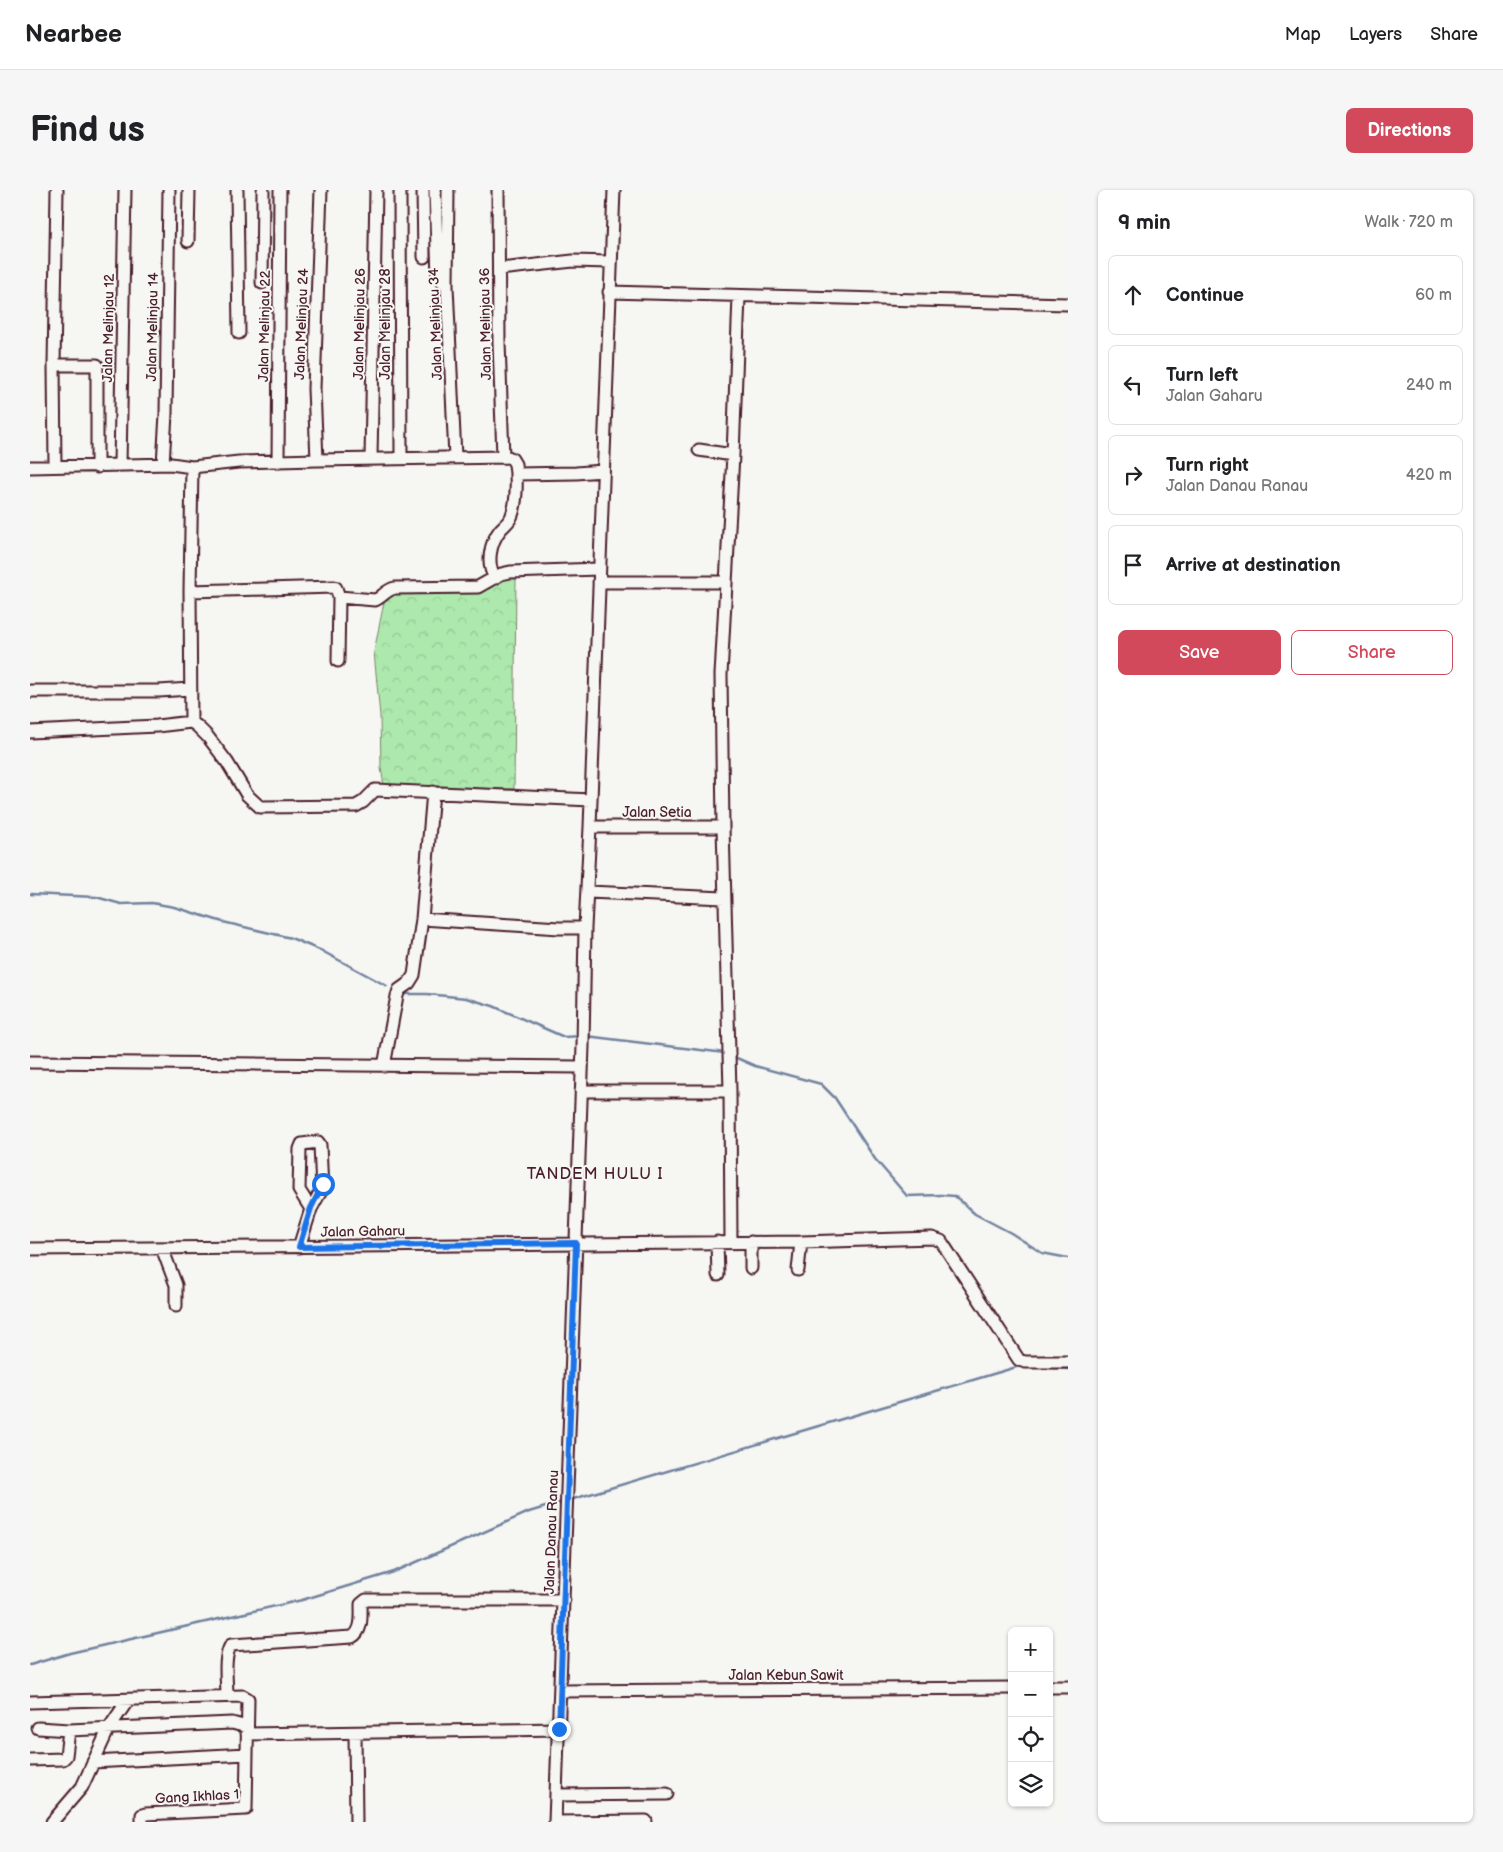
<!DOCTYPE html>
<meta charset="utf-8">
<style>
body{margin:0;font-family:"Balsamiq Sans",sans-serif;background:#f6f6f6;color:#202124}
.controls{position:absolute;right:15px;bottom:15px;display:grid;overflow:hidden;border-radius:8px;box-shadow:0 1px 4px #0004}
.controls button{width:45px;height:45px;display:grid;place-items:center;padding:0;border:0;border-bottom:1px solid #e0e0e0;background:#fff;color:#202124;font:25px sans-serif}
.stop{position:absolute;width:15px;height:15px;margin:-11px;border:4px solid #1a73e8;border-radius:50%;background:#fff}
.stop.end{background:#1a73e8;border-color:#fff;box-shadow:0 1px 5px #0008}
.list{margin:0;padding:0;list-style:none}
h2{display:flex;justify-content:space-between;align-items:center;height:65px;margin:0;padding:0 20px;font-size:21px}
h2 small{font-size:16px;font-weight:400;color:#757577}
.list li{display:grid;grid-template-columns:32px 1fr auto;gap:15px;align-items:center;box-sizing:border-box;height:80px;margin:0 10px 10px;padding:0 10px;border:1px solid #e0e0e0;border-radius:8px}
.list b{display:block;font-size:19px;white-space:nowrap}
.list p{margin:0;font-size:16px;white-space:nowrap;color:#757577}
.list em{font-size:16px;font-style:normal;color:#757577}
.actions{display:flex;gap:10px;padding:15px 20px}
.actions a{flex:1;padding:11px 0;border:1px solid #d1495b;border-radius:8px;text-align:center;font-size:18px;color:#d1495b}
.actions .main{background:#d1495b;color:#fff}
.icon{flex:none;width:28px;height:28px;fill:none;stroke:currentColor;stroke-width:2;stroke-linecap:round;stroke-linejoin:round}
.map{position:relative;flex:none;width:1038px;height:1632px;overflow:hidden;border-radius:8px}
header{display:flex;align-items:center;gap:30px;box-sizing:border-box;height:70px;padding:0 25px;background:#fff;border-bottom:1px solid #e0e0e0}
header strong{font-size:24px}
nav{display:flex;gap:28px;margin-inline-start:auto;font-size:18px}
.intro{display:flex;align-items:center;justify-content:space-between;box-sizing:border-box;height:120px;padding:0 30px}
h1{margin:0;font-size:35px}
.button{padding:12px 22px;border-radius:8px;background:#d1495b;color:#fff;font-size:18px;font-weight:700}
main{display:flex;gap:30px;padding:0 30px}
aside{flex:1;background:#fff;border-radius:8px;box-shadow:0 1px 4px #0004}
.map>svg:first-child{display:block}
</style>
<header>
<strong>Nearbee</strong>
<nav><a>Map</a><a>Layers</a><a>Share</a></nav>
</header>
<div class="intro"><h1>Find us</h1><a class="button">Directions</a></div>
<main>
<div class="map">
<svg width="1038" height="1632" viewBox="0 0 1038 1632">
<defs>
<pattern id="park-crowns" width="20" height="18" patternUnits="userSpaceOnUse" patternTransform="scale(1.25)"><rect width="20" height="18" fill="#ade8ad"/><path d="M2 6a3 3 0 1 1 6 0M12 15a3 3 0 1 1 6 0" fill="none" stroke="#96c795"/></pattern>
</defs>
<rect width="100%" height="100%" fill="#f6f6f2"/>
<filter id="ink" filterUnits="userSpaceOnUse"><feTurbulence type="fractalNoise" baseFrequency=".02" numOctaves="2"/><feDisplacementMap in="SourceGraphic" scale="10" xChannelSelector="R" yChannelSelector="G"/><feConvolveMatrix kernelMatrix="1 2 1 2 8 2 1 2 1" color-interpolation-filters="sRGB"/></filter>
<g filter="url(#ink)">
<!-- park -->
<path fill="url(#park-crowns)" stroke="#7c846c" d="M486 386 484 599 354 596 351 578 350 526 344 462 354 412 362 402 453 398 474 387Z"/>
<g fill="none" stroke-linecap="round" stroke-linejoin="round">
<!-- stream -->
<path stroke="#72839f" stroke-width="2.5" d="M0 704 66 707 91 714 122 713 144 717 193 732 261 748 292 761 357 796
M372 804H397L436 808 463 816 534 847 551 846
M556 846 695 863
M702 866 725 876 791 894 805 908 845 969 877 1006 911 1005 925 1006 945 1024 981 1043 1012 1063 1038 1068
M1005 1177 1038 1179
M540 1310 990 1176
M0 1475 40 1463 272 1410 364 1382 499 1322 532 1312"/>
<defs>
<path id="minor" d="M207 0 209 143
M370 0 371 268
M393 0 394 67
M405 0 408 87 417 96
M418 0 417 96 425 267
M468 0 469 152 473 267
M158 51 159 0
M469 79 543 71 580 72
M232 93 233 0
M579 102 1038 114
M24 175H67V277
M669 260 703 265
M341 269 346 0
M287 270 284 199 291 0
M248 272 250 0
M133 274 136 224 139 0
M90 275 95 0
M25 276 24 175 27 0
M0 277 141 274 162 277 209 272 287 270 478 267 482 269 485 274C487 287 487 313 482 325 480 332 474 335 470 340 460 353 456 374 465 388
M486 284 546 283 573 281
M569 392H696
M160 401 162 277
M309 407 345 410C352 408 355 400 365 398L448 397 471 384 480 382 569 379
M0 501H129L160 499
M161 532 160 401 304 397 306 398 309 407 308 471
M0 542 127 536 161 532 167 536 178 547 197 572 217 605 230 617 326 616 333 612 345 600 561 610
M560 637H693
M558 702 694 708
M392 729 529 738H555
M0 872 552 877
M354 876 367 806 369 800 379 793 384 785 392 729 403 602
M551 901H700
M687 1052 688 1085
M701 1052 700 901 693 637 691 485 703 265 709 106
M721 1052V1078
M269 1057 281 1019 292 999 290 955 288 952 272 954 270 959 269 1000 281 1019
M132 1058 146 1095V1116
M0 1059 771 1052 902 1048 911 1051 913 1054 989 1170 995 1172H1038
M768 1080 771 1052
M1019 1497H1038
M530 1501 982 1498
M197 1506C197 1491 193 1467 201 1455L322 1447C333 1441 331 1425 331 1414L336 1410H534
M0 1512 213 1506 218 1509 216 1619 115 1624 112 1625V1632
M8 1538 39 1540
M325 1543 326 1632
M217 1544 529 1539
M0 1570 33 1569 36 1566 39 1540 202 1533 217 1537
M63 1572 217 1564
M526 1605 637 1604
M22 1632 52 1597 79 1538 98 1510
M525 1632 553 856 555 738 560 637 584 0
M525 1632 616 1631"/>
</defs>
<!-- minor casing -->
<use href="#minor" stroke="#4a1f2b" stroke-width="15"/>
<!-- minor -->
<use href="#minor" stroke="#f6f6f2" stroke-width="11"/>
</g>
</g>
<g fill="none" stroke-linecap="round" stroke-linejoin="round" filter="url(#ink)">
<!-- route -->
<path stroke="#1a73e8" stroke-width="6" d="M293 994 281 1018 269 1057 546 1053 529 1539"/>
</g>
<g text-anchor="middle" stroke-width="4" stroke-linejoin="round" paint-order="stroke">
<!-- street labels -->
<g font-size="14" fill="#4a1f2b" stroke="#f6f6f2">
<text transform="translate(271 134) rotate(-88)" y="5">Jalan Melinjau 24</text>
<text transform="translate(329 134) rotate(-89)" y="5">Jalan Melinjau 26</text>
<text transform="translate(355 134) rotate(-90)" y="5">Jalan Melinjau 28</text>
<text transform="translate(405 134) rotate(-92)" y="5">Jalan Melinjau 34</text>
<text transform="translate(455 134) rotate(-91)" y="5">Jalan Melinjau 36</text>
<text transform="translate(234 136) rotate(-89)" y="5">Jalan Melinjau 22</text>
<text transform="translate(122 137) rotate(-89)" y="5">Jalan Melinjau 14</text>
<text transform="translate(78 138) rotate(-89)" y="5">Jalan Melinjau 12</text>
<text x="627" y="627">Jalan Setia</text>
<text transform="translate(333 1041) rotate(-1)" y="5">Jalan Gaharu</text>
<text transform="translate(521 1342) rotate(-88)" y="5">Jalan Danau Ranau</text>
<text x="756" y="1490">Jalan Kebun Sawit</text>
<text transform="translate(167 1606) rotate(-3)" y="5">Gang Ikhlas 1</text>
</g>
<!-- quarter labels -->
<g font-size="16" letter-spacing="1" fill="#4a1f2b" stroke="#f6f6f2">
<text x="565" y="989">TANDEM HULU I</text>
</g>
</g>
</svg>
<div class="controls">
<button>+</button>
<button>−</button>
<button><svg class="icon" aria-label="locate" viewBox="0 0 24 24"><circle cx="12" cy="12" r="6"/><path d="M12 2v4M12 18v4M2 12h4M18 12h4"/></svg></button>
<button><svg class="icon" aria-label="layers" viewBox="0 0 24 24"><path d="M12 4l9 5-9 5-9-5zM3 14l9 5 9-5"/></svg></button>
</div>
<div class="stop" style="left:293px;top:994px"></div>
<div class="stop end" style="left:529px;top:1539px"></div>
</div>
<aside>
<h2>9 min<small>Walk · 720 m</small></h2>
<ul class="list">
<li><svg class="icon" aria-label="ahead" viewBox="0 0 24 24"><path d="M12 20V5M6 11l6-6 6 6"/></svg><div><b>Continue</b></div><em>60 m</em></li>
<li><svg class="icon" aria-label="left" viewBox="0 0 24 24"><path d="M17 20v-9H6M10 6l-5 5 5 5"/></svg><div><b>Turn left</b><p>Jalan Gaharu</p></div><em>240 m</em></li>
<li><svg class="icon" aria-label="right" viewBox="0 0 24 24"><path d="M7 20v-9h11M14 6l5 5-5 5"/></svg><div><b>Turn right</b><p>Jalan Danau Ranau</p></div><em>420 m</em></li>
<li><svg class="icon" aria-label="arrive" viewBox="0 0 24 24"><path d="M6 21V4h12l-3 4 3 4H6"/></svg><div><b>Arrive at destination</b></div></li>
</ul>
<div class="actions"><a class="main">Save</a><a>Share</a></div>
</aside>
</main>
